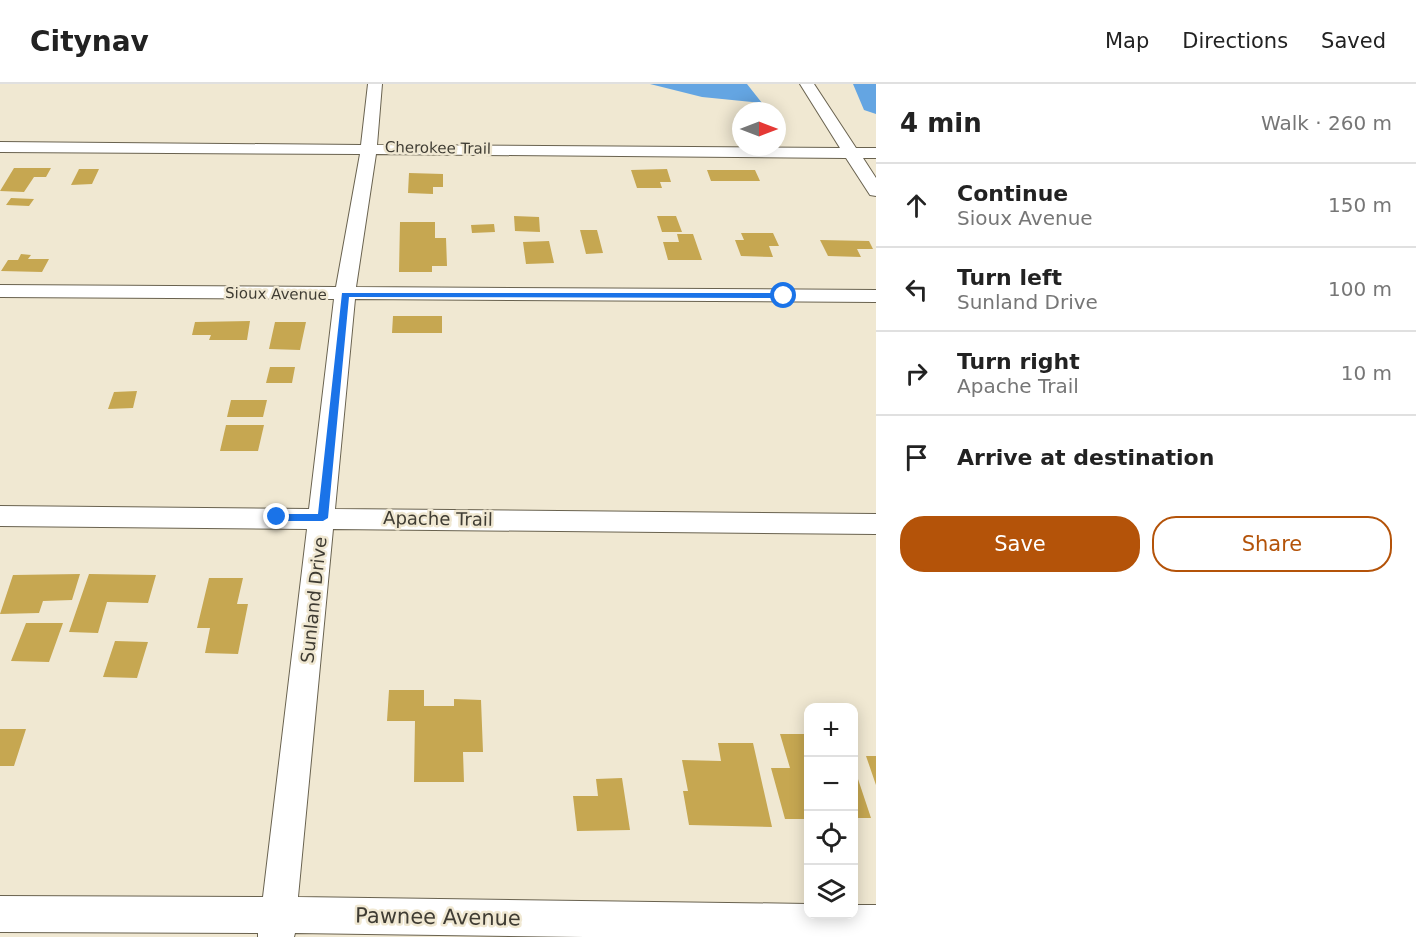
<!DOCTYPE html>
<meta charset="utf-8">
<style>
body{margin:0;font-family:"DejaVu Sans",sans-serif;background:#f6f6f6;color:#222}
.controls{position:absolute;right:18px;bottom:18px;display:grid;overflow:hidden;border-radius:12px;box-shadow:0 3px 15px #0003}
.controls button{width:54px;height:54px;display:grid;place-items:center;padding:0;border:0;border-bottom:2px solid #e0e0e0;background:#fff;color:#222;font:30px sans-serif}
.compass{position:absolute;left:732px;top:18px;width:54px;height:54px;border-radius:50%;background:#fff;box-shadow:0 3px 15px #0003;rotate:90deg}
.stop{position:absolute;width:18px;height:18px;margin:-14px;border:4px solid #1a73e8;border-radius:50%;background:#fff}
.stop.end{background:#1a73e8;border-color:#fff;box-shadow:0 2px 6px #0008}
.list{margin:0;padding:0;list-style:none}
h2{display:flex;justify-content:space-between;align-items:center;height:78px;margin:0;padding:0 24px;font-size:26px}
h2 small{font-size:20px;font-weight:400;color:#767676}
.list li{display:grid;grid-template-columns:39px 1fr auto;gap:18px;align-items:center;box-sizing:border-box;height:84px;padding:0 24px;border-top:2px solid #e0e0e0}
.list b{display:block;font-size:22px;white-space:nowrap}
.list p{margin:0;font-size:20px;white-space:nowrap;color:#767676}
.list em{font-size:20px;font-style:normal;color:#767676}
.actions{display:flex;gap:12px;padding:18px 24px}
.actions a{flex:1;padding:14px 0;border:2px solid #b45309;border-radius:24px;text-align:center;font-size:21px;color:#b45309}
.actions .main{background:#b45309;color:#fff}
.icon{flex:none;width:33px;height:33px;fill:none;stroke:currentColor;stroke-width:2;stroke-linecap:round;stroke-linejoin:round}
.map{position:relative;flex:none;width:876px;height:853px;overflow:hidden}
header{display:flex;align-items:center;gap:36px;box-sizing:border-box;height:84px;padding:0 30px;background:#fff;border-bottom:2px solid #e0e0e0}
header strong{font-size:28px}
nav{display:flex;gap:33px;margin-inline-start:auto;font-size:21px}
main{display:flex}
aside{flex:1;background:#fff}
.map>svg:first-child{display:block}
</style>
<header>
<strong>Citynav</strong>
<nav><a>Map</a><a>Directions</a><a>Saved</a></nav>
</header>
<main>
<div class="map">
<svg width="876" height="853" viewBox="0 0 876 853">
<rect width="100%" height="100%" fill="#f0e8d2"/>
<!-- water -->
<path fill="#64a5e2" d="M650 0H747L762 19 702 13Z
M853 0H876V30L864 26Z"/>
<!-- building -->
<path fill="#c6a751" d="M14 84H51L46 93H34L24 108 0 107Z
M79 85H99L92 100 71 101Z
M667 85 671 98H660L662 104H637L631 86Z
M707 86H755L760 97H711Z
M409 89 443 90V103H433V110L408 109Z
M11 114 34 115 29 122 6 121Z
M514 132 539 133 540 148 515 147Z
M657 132H676L682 148H662Z
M400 138H435V154H446L447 182H432V188H399Z
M494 140 495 148 472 149 471 141Z
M580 146H597L603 169 586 170Z
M741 149H773L779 162H769L773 173 741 172 735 156H744Z
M677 150H693L702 176H668L663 158H679Z
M820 156 869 157 873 165H857L861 173 828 172Z
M549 157 554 179 526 180 523 158Z
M21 170 31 171 28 175H49L42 188 1 187 8 176H18Z
M393 232H442V249H392Z
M250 237 247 256H209L211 251H192L195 238Z
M275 238H306L300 266 269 265Z
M270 283H295L292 299H266Z
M137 307 133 324 108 325 114 308Z
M231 316H267L263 333H227Z
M226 341H264L258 367H220Z
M80 490 72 516 43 517 39 529 0 530 13 491Z
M89 490 156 491 148 519 107 518 98 549 69 548Z
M209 494H243L237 520H248L238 570 205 569 210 544H197Z
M26 539H63L49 578 11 577Z
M115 557 148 558 137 594 103 593Z
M389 606H424V622H454V615L481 616 483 668H463L464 698H414L415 637H387Z
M0 645H26L14 682H0Z
M780 650H808V735H785L771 684H790Z
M718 659H753L772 743 689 741 683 707H688L682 676 721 677Z
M866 672H876V701Z
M854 683 871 734H854Z
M622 694 630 746 577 747 573 712H598L596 695Z"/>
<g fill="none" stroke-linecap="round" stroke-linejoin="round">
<defs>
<path id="minor" d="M368 0H382L377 61 840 64 800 0H814L856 64H876V74H863L876 94V112L870 111 846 74 376 70 356 203 876 206V218L355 215 335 425 876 430V450L333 445 298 813 808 820V830H854V821H876V853H584L295 849 294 853H258V849L0 848V812L263 813 307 445 0 442V422L309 425 334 215 0 213V201L336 203 360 70 0 68V58L361 61Z"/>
</defs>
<!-- minor casing -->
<use href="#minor" stroke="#69624f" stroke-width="2"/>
<!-- minor -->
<use href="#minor" fill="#fff" fill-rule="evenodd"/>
</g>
<!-- route -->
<path fill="#1a73e8" d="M342 209H784L788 212 784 214 349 213 328 434 323 437H277L272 433 277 430H318Z"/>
<g text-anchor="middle" stroke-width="5" stroke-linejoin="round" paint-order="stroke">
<!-- far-street labels -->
<g font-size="15" fill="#3f3c33" stroke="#f0e8d2">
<text transform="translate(438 64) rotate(1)" y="5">Cherokee Trail</text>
<text transform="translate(276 210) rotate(1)" y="5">Sioux Avenue</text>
</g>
<!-- street labels -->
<g font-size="18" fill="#3f3c33" stroke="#f0e8d2">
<text transform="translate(438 435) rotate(1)" y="6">Apache Trail</text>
<text transform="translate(314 516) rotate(-84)" y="6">Sunland Drive</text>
</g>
<!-- near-street labels -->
<g font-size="21" fill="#3f3c33" stroke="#f0e8d2">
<text transform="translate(438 833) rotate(1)" y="7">Pawnee Avenue</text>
</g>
</g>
</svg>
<div class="controls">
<button>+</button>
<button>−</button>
<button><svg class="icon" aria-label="locate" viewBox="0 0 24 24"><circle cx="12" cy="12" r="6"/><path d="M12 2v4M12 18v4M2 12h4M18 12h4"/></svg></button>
<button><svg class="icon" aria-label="layers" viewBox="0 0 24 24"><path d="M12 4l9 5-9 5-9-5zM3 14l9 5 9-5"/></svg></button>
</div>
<svg class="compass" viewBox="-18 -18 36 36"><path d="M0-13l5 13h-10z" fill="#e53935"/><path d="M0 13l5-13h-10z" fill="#767676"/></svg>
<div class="stop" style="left:784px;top:212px"></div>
<div class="stop end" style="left:277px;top:433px"></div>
</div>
<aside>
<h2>4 min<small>Walk · 260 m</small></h2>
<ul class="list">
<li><svg class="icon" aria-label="ahead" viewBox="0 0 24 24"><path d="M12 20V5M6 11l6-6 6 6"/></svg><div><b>Continue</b><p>Sioux Avenue</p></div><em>150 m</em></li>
<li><svg class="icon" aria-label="left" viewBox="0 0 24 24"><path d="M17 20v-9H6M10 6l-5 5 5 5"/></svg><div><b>Turn left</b><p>Sunland Drive</p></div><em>100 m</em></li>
<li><svg class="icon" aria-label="right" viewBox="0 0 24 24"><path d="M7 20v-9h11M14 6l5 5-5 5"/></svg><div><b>Turn right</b><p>Apache Trail</p></div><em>10 m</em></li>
<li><svg class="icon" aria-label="arrive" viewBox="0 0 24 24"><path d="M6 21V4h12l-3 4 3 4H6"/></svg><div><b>Arrive at destination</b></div></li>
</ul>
<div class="actions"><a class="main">Save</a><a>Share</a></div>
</aside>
</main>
